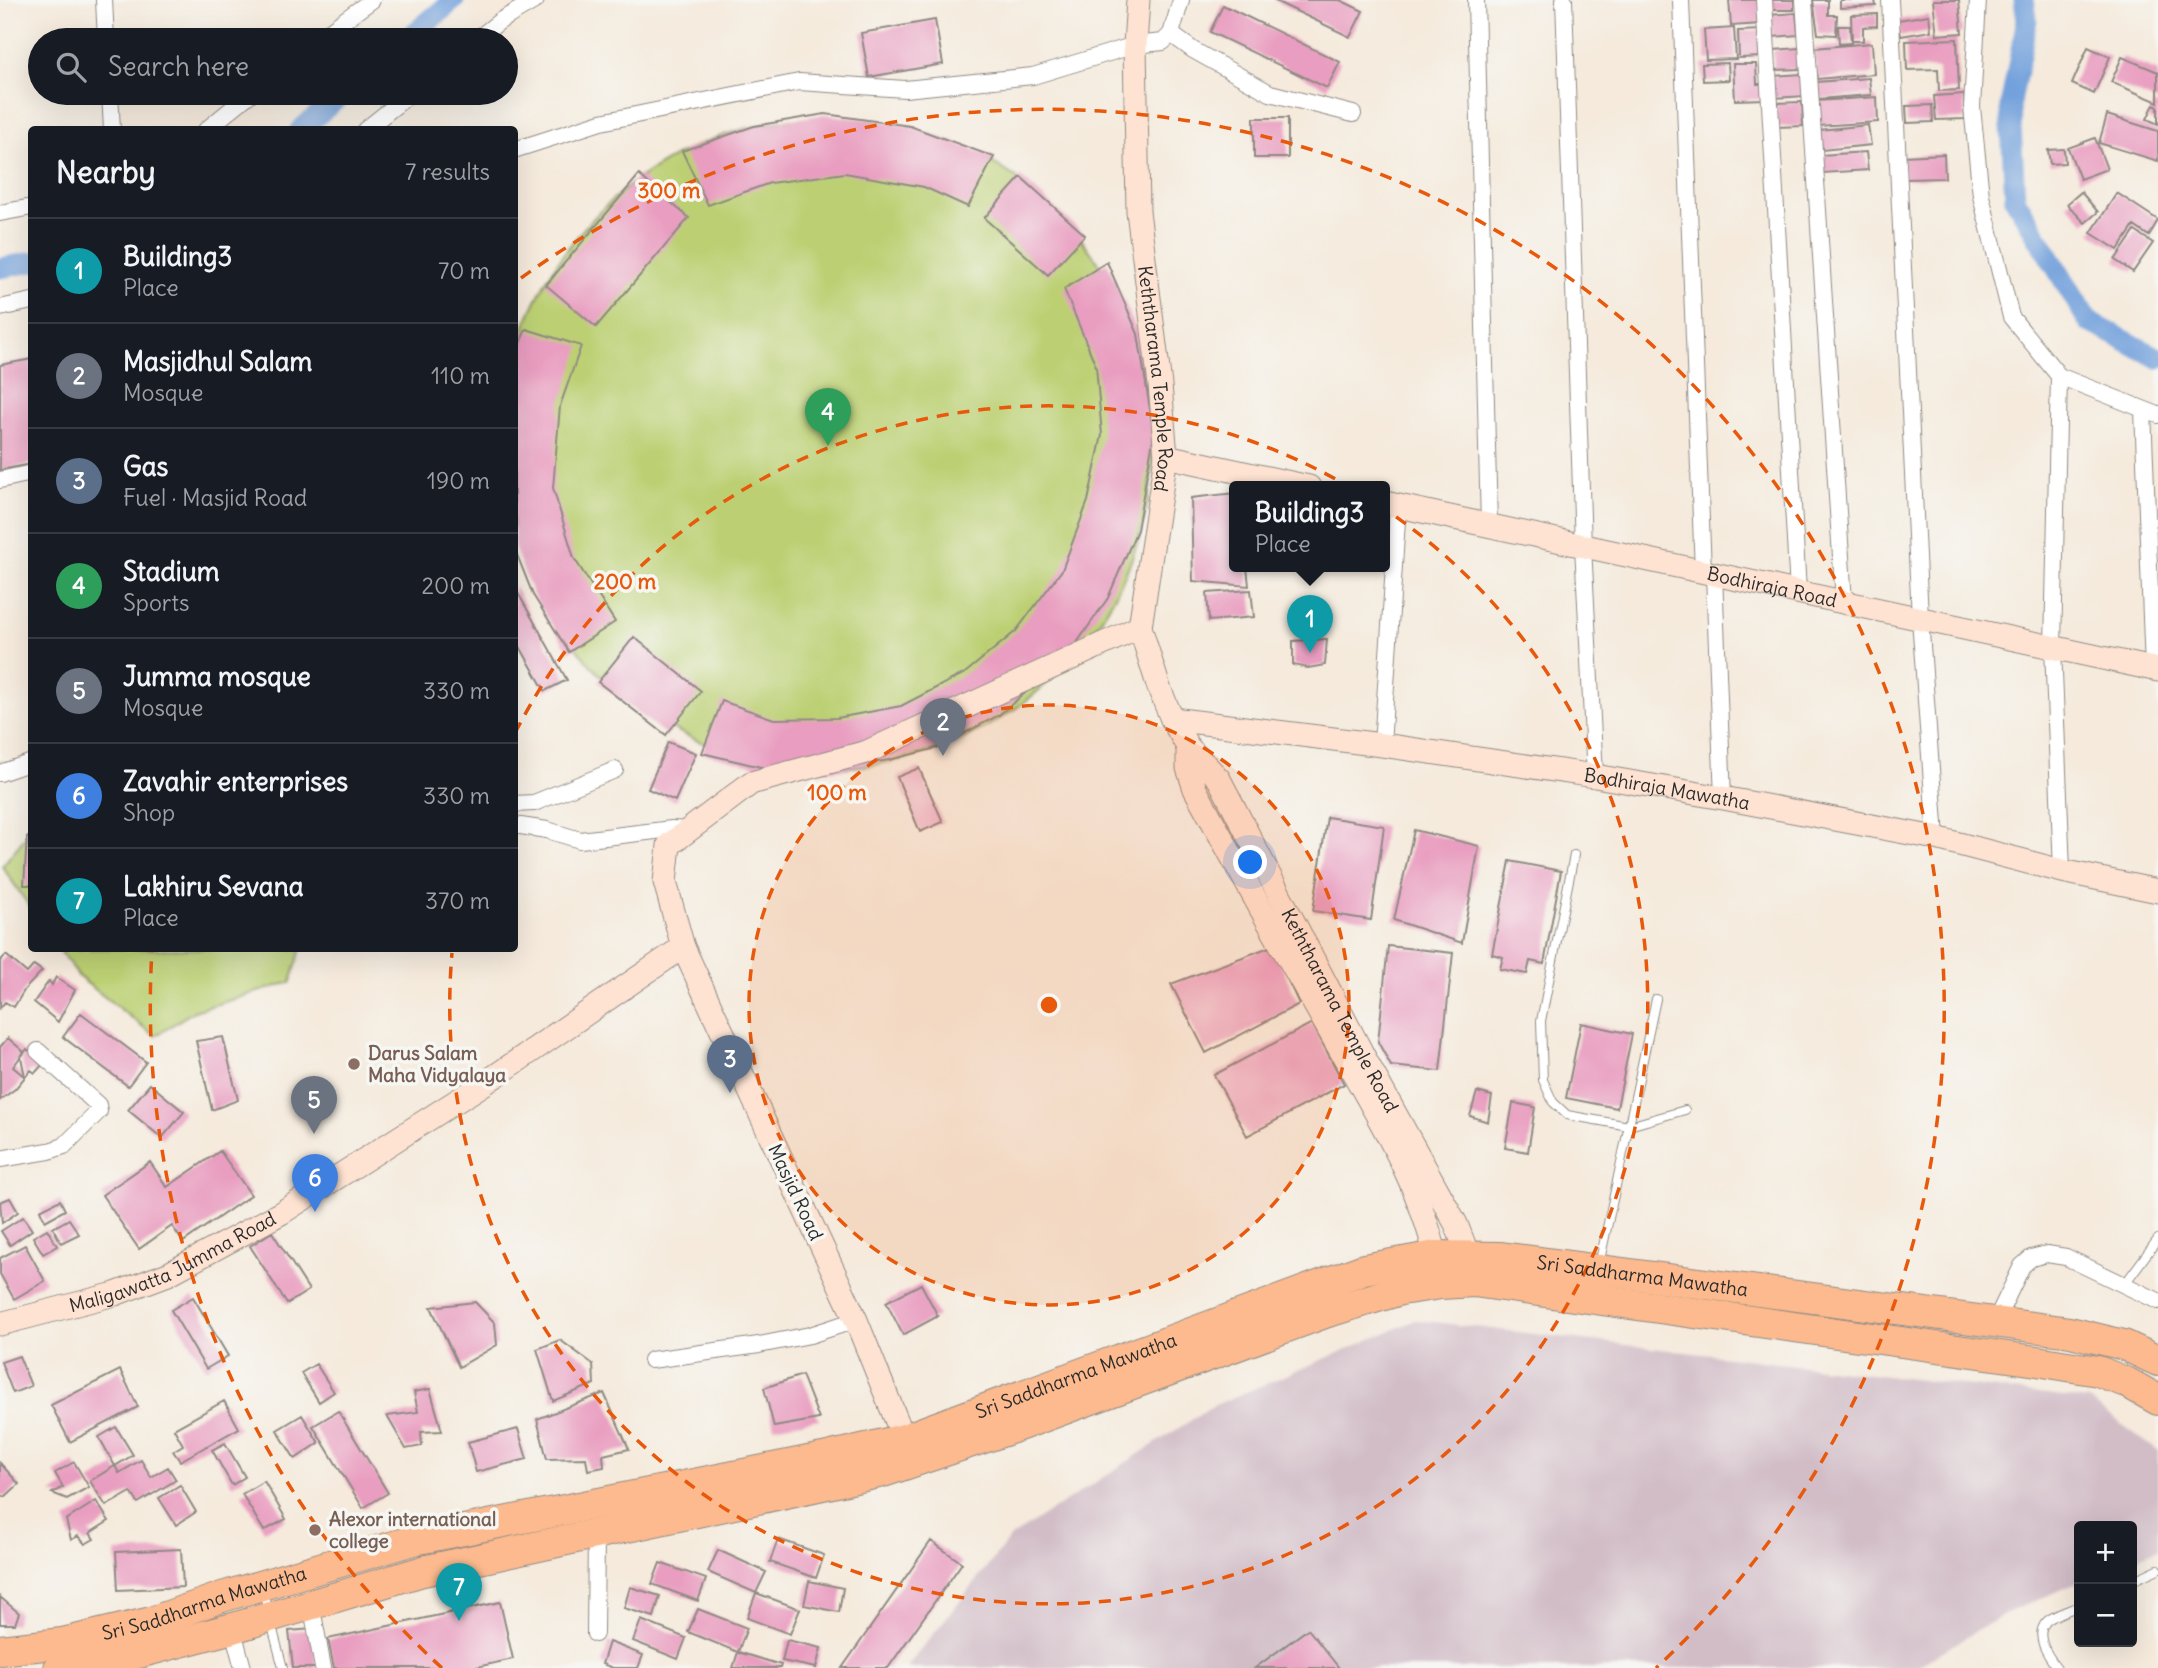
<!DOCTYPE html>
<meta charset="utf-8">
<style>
body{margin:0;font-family:Delius,sans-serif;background:#20242c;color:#f1f3f6}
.controls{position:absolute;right:21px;bottom:21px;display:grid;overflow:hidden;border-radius:7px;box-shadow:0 7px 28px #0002}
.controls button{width:63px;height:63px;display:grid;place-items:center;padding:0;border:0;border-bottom:2px solid #363941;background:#171b24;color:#f1f3f6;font:35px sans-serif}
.you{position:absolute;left:1251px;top:863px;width:24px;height:24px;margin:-18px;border:5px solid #fff;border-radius:50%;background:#1a73e8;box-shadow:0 0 0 10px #1a73e833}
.badge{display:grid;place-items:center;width:46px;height:46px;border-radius:50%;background:#7c3aed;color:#fff;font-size:23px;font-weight:700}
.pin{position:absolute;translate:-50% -58px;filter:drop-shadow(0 2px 4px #0008)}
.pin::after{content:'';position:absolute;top:37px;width:24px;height:21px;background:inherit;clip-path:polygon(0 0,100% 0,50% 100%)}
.popup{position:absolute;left:1229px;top:481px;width:161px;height:91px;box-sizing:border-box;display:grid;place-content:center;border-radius:7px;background:#171b24;filter:drop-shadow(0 2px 5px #0005);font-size:23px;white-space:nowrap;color:#9ea1a6}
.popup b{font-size:26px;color:#f1f3f6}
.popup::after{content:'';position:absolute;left:50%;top:100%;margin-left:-14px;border:14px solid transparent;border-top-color:#171b24}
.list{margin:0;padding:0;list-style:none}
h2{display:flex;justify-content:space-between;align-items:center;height:91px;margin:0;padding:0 28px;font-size:30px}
h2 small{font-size:23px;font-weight:400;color:#9ea1a6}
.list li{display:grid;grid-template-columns:46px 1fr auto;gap:21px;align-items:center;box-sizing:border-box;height:105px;padding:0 28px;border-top:2px solid #363941}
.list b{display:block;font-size:26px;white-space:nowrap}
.list p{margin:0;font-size:23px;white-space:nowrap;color:#9ea1a6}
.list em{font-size:23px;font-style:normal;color:#9ea1a6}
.icon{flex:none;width:38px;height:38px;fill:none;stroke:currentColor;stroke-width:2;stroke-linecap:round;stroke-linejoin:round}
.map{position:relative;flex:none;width:2158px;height:1668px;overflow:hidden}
.search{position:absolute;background:#171b24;box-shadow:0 7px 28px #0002;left:28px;top:28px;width:490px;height:77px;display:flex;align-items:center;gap:18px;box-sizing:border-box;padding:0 24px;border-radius:38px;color:#9ea1a6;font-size:26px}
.panel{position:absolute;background:#171b24;box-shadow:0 7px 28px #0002;left:28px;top:126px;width:490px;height:826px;border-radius:7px}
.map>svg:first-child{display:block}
</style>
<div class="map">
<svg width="2158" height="1668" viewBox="0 0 2158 1668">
<rect width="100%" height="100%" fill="#f6f6f2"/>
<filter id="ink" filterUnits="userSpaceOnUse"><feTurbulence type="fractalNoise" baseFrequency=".0143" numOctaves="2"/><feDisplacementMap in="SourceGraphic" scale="14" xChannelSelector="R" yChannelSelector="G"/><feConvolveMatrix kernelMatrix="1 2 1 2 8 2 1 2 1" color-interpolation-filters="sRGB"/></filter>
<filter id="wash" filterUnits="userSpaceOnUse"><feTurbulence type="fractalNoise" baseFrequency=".00686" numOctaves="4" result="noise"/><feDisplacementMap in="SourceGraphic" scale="28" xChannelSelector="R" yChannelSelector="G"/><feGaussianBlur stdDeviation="1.57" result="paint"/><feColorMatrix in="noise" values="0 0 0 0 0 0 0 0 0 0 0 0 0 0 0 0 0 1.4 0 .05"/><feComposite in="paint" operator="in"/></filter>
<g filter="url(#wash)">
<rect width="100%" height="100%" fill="#f5eadc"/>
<!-- industrial -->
<path fill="#d2bdc7" d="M1416 1320 2089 1400 2158 1451V1549L2132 1560V1526H2079V1582L2009 1612 1914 1668H906L1011 1537 1213 1406Z"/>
<!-- green -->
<path fill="#bcd073" stroke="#747e4f" stroke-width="2" d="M503 443a325 325 0 1 1 650 0a325 325 0 1 1-650 0Z
M31 833V909L2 866 27 835Z
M59 949H301L291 982 194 1011 155 1036 79 977Z"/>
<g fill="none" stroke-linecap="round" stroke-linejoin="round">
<!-- canal -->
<path stroke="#73a1dc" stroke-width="21" d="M2024 0 2027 19 2010 107 2015 199 2088 321 2158 358
M406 40 454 0
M300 130 344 93
M0 268 32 262"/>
</g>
<g id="blocks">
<!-- building -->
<path fill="#e99dc0" d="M1273 0H1340L1363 11 1350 37Z
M1729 0H1759L1761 24 1731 26Z
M1771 0H1794V10H1771Z
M1813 0H1828V15H1837L1836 35 1818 34Z
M1840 0H1875L1876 6 1840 8Z
M1933 0H1959L1962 33 1937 35Z
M1223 5 1340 62 1327 88 1210 32Z
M1796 13 1798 35 1772 37 1770 15Z
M1877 14V26L1863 27V41H1852L1851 15Z
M1929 15 1931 31 1901 36 1898 20Z
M935 20 943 64 869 77 861 33Z
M1838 26H1850L1851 43 1839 44Z
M1734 28 1736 59 1706 60 1704 30Z
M1762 30 1763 57 1739 58 1738 31Z
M1957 39 1959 90 1939 91 1938 69 1907 70 1906 41Z
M1872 43 1874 74 1817 79 1814 48Z
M2088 47 2110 57 2094 94 2072 84Z
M1800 48 1801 69 1774 70 1773 50Z
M2122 57 2158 72V102L2111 82Z
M1728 63 1729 80 1703 81 1702 64Z
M1733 64H1756L1757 84H1765L1766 99 1735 100Z
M1802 74 1805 96 1774 98 1772 76Z
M1869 78 1871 95 1818 99 1816 82Z
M1964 94 1965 119 1936 120 1934 96Z
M1877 97 1878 122 1818 126 1817 101Z
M1802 102 1803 126 1777 127 1776 103Z
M2154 104 2158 106V124L2147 119Z
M1932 105 1933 122 1907 123 1906 106Z
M825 114 910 126 994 157 968 207 924 187 845 173 770 183 708 205 682 151 754 126Z
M2107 115 2158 131V161L2099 143Z
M1254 118H1288V158H1254Z
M1868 125 1871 145 1822 150 1820 130Z
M2095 138 2107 169 2080 179 2068 148Z
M2064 149 2065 163 2050 164 2048 150Z
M1866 152 1868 170 1822 173 1821 155Z
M1944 154 1945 178 1904 179 1903 156Z
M639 175 689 218 596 327 546 285Z
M1021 177 1085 235 1048 275 984 218Z
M2081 192 2098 212 2085 223 2067 204Z
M2117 193 2158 220 2149 236 2134 226 2118 250 2091 233Z
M2135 231 2153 243 2133 272 2115 260Z
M1107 262 1138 334 1154 434 1137 530 1108 598 1067 657 999 715 937 748 889 760 832 770 765 768 702 753 722 701 774 719 837 718 901 706 965 673 1016 631 1062 570 1088 501 1102 435 1096 366 1064 289Z
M526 329 581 346 560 406 553 488 574 558 615 622 569 652 533 595 514 547V358Z
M32 359V464L0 470V365Z
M1235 493V567H1247L1249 586 1193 581 1191 498Z
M514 586 567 680 545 691 514 636Z
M1251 590 1254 617 1209 621 1207 593Z
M634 637 701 691 666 735 598 682Z
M1327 639 1325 665 1308 668 1293 665V641Z
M668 742 696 753 675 801 648 789Z
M919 768 943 822 920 832 897 777Z
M1327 817 1384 826 1371 920 1313 911Z
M1414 830 1479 846 1462 943 1394 920Z
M27 837H32V885H24Z
M1510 861 1561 871 1544 964 1530 961 1527 974 1500 969 1503 957 1492 954Z
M1272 946 1299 1004 1206 1053 1171 984Z
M1388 946 1453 953 1440 1071 1391 1066 1378 1042Z
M6 955 27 973 34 965 42 971 25 989 14 1007 5 1002 0 1008V961Z
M56 977 75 990 58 1022 34 1002 49 981 52 985Z
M81 1013 146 1062 128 1086 63 1037Z
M1312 1023 1344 1084 1247 1136 1214 1075Z
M1581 1023 1632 1034 1617 1108 1566 1098Z
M223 1037 238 1100 212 1110 196 1041Z
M8 1038 24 1052 13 1067 25 1077 15 1089 0 1100V1047Z
M27 1049 44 1063 35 1073 31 1070 25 1077 21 1057Z
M150 1084 184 1112 162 1138 128 1110Z
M1477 1092 1492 1096 1488 1122 1470 1116Z
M1513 1103 1535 1107 1528 1152 1505 1148Z
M220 1151 251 1195 183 1242 172 1226 139 1249 102 1195 150 1162 167 1187Z
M10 1198 18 1212 2 1223 0 1202Z
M60 1200 65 1210 45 1221 40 1210Z
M23 1217 32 1230 10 1245 1 1231Z
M69 1219 79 1234 61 1243 53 1228Z
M47 1229 57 1246 43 1254 33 1237Z
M272 1232 309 1290 287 1304 250 1246Z
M25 1245 45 1281 14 1299 0 1274V1258Z
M921 1284 938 1316 903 1335 886 1302Z
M193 1297 228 1356 206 1369 171 1310Z
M475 1302 495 1323 497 1345 459 1367 431 1307Z
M560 1340 593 1364 594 1384 553 1401 537 1349Z
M19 1356 31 1386 13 1393 1 1362Z
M316 1364 334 1392 319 1402 301 1373Z
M120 1370 138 1407 70 1442 51 1405Z
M802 1375 819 1419 774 1427 764 1388Z
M430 1389 442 1431 421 1432 422 1446 406 1449 387 1416 418 1412 414 1392Z
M604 1393 629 1449 603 1455 604 1467 588 1470 586 1458 547 1459 537 1419Z
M224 1401 239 1428 180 1461 173 1451 183 1445 174 1429Z
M338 1411 388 1493 363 1508 313 1426Z
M302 1415 319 1443 295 1459 277 1430Z
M116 1427 133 1455 115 1466 99 1437Z
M518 1429 527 1459 476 1472 468 1442Z
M225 1443 245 1477 232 1485 212 1450Z
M141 1460 151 1477 168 1467 176 1480 138 1503 131 1492 106 1506 90 1481 115 1466 119 1473Z
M74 1462 89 1487 67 1499 52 1493 63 1487 55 1473Z
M0 1463 19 1484 5 1497 0 1494Z
M264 1481 286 1519 264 1531 242 1494Z
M180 1485 196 1512 176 1525 159 1498Z
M96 1501 109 1521 90 1533 94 1539 85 1544 78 1536 71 1540 66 1520Z
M778 1539 824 1555 816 1578 770 1562Z
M931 1541 962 1563 888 1668H842Z
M181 1549 183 1587 118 1590 116 1552Z
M718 1550 766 1572 756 1593 708 1572Z
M660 1563 706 1579 698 1601 652 1584Z
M809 1581 843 1588 839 1612 804 1605Z
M630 1587 660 1596 654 1617 624 1608Z
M756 1593 800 1609 790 1634 747 1618Z
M0 1597 19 1613 15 1624H0Z
M500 1602 513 1659 472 1668H334L328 1639Z
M698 1609 747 1628 738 1652 781 1665 780 1668H733L738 1652 688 1632Z
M641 1620 686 1638 678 1659 633 1641Z
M313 1629 316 1668H293L289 1631Z
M1308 1629 1339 1668H1255Z
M787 1640 821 1648 816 1668 782 1661Z
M609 1642 643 1655 638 1668H613L602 1664Z"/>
</g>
</g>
<g filter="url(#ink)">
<use href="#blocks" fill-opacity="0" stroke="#908a84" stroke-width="2"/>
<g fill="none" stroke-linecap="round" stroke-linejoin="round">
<defs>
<path id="lane" d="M1574 855 1541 1021 1543 1080 1553 1102 1567 1115 1629 1126 1685 1110
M1599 1265 1656 999
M2124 1285 2158 1239
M2132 1581 2158 1569
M263 1592 283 1668
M2057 1668C2048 1656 2033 1635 2047 1621 2055 1614 2070 1610 2079 1606"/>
<path id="street" d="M104 0 106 40
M1476 0 1489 526
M1564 0 1583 546 1595 776
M1681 0 1703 572
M1764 0 1798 592
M1804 0 1844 602
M1890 0 1920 618 1936 838
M1978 0 1972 107 1981 196 2011 317 2059 376 2158 415
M1171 34 1193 50 1270 93 1353 114
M317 40 372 0
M476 40 500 21 536 0
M110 93 112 130
M206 130 251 93
M365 130 411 93
M514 150 601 122 799 82 905 89 1033 76 1135 45 1163 42 1171 34 1181 0
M0 213 32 207
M0 308 32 301
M2059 376 2053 647 2062 871
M2143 410 2153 669
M0 480 32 473
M1714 574 1723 798
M1382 745 1398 506
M0 773 32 762
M514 804 534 803 615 770
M514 825 547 830 580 840 672 829 688 830
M0 1159 49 1151 64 1146 99 1111 98 1105 38 1051
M1995 1322 2022 1266 2031 1258 2047 1254 2066 1257 2158 1301
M651 1360 759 1345 810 1335 856 1320
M311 1603 323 1668
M231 1623 243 1668
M595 1634 596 1533"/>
<g id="secondary">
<path id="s1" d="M1138 0 1135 45 1138 211 1160 385 1166 456 1140 627 1159 688 1172 719 1188 747 1219 779 1365 1059 1456 1224 1468 1255 1471 1270"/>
<path d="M1166 456 1309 487"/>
<path id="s2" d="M1385 503 2158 670"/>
<path id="s3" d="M1172 719 1382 745 1595 776 1723 798 1936 838 2062 871 2158 891"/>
<path d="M1188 747V768L1195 789C1240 872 1286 954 1332 1035 1374 1110 1423 1186 1439 1271"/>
<path id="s4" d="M0 1324 115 1294 168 1274 281 1213 485 1083 683 947"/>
<path d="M904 1439 856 1320 683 947 665 882 669 845 751 783 867 752 1140 627"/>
</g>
<g id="highway">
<path id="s5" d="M0 1650 62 1643 151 1622 222 1597 414 1540 823 1458 904 1439 1364 1269 1436 1256 1501 1257 2070 1332 2124 1345 2158 1361"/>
<path d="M59 1668 135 1654 233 1628 423 1571 883 1472 1013 1428 1325 1313 1401 1290 1441 1284 1474 1282 2037 1361 2098 1371 2128 1383 2158 1400"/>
</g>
</defs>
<!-- lane casing -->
<use href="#lane" stroke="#908a84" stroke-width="10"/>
<!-- street casing -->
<use href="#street" stroke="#908a84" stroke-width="18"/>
<!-- secondary casing -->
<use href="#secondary" stroke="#908a84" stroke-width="25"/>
<!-- highway casing -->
<use href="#highway" stroke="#908a84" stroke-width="32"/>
<!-- lane -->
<use href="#lane" stroke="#fff" stroke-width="8"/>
<!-- street -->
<use href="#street" stroke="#fff" stroke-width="16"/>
<!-- secondary -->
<use href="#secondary" stroke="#fee3d2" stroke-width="23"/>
<!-- highway -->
<use href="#highway" stroke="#fcba8e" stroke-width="30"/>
</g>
</g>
<!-- distance rings -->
<circle cx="1049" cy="1005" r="300" fill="#e8590c" fill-opacity=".12"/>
<g fill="none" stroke="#e8590c" stroke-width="3.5" stroke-dasharray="12 9">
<circle cx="1049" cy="1005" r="300"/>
<path d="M515 733A599 599 0 1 1 452 953"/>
<path d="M442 1668A899 899 0 0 1 152 950M521 278A899 899 0 0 1 1656 1668"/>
</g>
<!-- markers -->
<g fill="#8d6e63" stroke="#f6f6f2" stroke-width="2.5">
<circle cx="354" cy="1064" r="7"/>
<circle cx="315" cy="1530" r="7"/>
</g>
<g text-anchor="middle" stroke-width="7" stroke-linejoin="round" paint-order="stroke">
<!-- street labels -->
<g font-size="19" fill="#2b2b2b" stroke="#f6f6f2">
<text dy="7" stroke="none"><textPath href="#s1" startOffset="380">Keththarama Temple Road</textPath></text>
<text dy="7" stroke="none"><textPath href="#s2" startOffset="396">Bodhiraja Road</textPath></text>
<text dy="7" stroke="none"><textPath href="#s3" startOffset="500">Bodhiraja Mawatha</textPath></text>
<text dy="7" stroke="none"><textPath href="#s1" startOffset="1066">Keththarama Temple Road</textPath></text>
<text transform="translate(796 1192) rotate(65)" y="7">Masjid Road</text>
<text dy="7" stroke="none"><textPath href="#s4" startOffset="184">Maligawatta Jumma Road</textPath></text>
<text dy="7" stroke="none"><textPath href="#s5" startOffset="1701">Sri Saddharma Mawatha</textPath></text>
<text dy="7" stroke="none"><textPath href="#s5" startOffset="1113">Sri Saddharma Mawatha</textPath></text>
<text dy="7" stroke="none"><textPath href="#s5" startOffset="210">Sri Saddharma Mawatha</textPath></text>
</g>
<!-- education labels -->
<g font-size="19" font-weight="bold" fill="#785e54" stroke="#f6f6f2" text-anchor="start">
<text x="368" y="1060">Darus Salam<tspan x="368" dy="22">Maha Vidyalaya</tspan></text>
<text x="329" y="1526">Alexor international<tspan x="329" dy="22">college</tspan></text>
</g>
</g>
<circle cx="1049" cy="1005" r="10" fill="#e8590c" stroke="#f6f6f2" stroke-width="3.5"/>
<g font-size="21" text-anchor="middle" font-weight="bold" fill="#e8590c" stroke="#f6f6f2" stroke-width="7" stroke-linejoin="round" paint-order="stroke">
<text x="669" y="198">300 m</text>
<text x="625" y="589">200 m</text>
<text x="837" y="800">100 m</text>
</g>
</svg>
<div class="controls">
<button>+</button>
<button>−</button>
</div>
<div class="you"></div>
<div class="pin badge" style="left:1310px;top:653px;background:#0f9aa8">1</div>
<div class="popup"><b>Building3</b>Place</div>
<div class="pin badge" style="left:943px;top:756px;background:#6b7280">2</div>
<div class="pin badge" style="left:730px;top:1093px;background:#5c6f8a">3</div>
<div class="pin badge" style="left:828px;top:446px;background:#2e9e5b">4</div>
<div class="pin badge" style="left:314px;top:1134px;background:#6b7280">5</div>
<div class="pin badge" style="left:315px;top:1212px;background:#3f7fe0">6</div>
<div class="pin badge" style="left:459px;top:1621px;background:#0f9aa8">7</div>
<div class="search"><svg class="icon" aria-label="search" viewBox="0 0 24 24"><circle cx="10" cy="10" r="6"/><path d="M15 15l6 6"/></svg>Search here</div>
<section class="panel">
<h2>Nearby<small>7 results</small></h2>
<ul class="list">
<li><span class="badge" style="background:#0f9aa8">1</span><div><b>Building3</b><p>Place</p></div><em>70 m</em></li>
<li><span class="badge" style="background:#6b7280">2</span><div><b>Masjidhul Salam</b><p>Mosque</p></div><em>110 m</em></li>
<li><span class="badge" style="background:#5c6f8a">3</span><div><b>Gas</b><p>Fuel · Masjid Road</p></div><em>190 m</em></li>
<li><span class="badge" style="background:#2e9e5b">4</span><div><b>Stadium</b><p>Sports</p></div><em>200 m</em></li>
<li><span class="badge" style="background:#6b7280">5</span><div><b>Jumma mosque</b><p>Mosque</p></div><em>330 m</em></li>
<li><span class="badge" style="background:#3f7fe0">6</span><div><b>Zavahir enterprises</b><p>Shop</p></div><em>330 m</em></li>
<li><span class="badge" style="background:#0f9aa8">7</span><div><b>Lakhiru Sevana</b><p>Place</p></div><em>370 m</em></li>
</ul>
</section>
</div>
